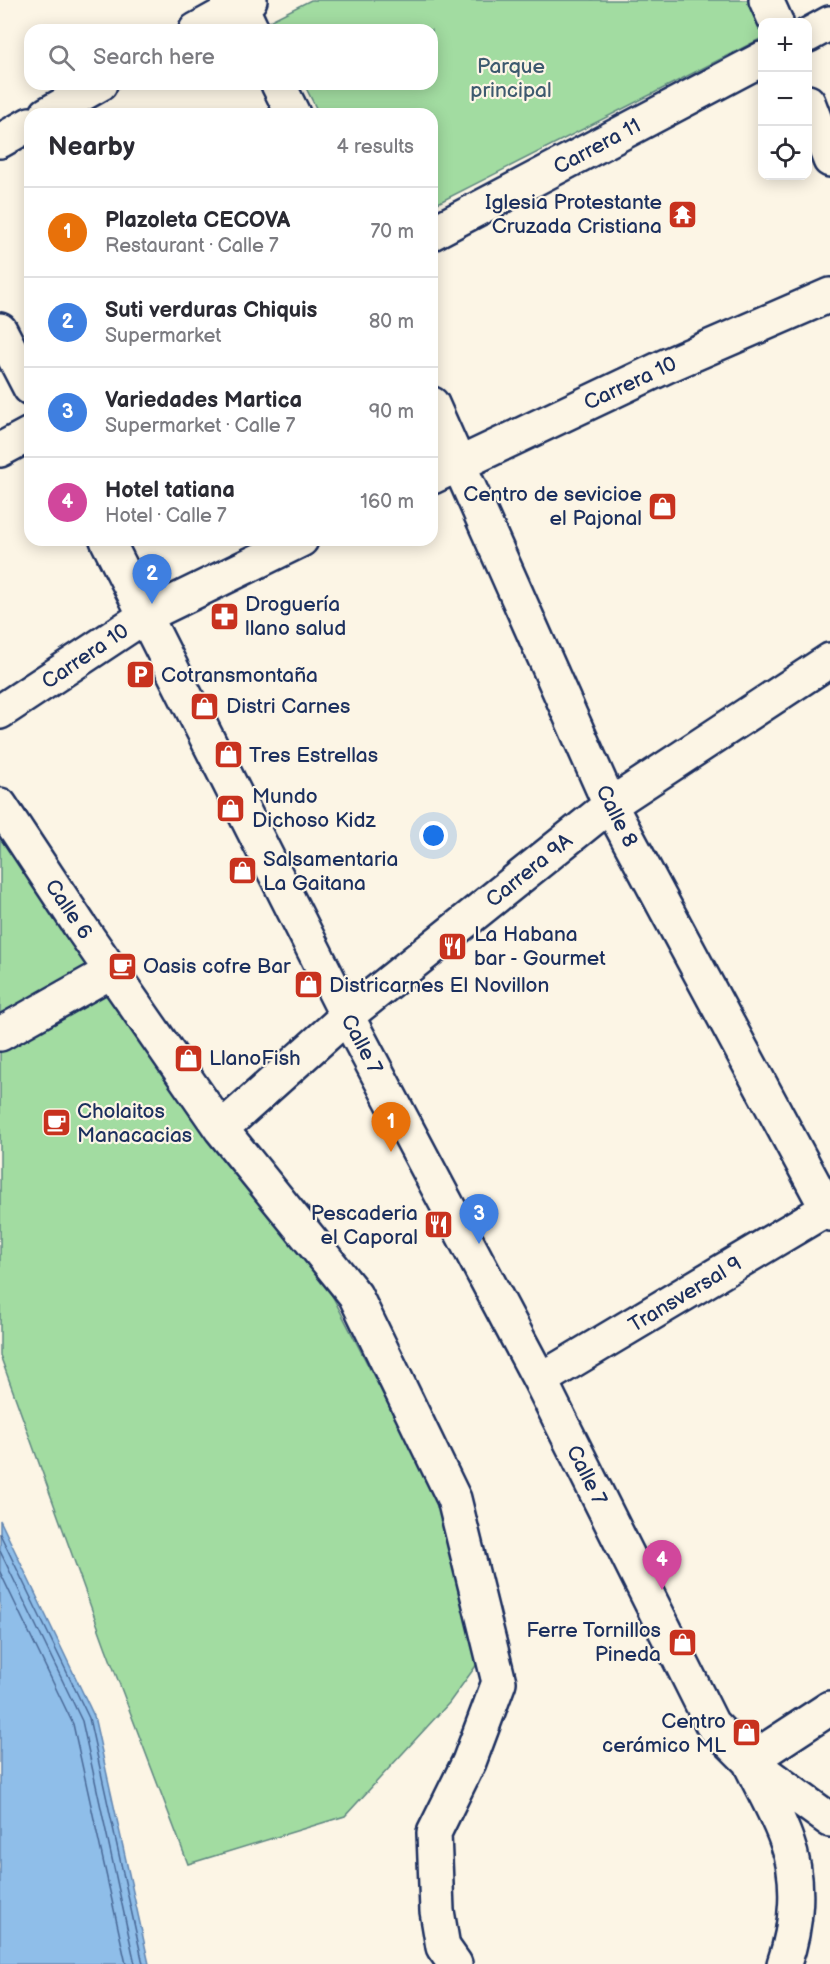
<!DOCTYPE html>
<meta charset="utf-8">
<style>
body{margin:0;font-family:"Balsamiq Sans",sans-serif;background:#f7f7f7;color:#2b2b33}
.controls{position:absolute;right:18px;top:18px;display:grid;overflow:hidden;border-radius:12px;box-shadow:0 3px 15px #0003}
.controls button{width:54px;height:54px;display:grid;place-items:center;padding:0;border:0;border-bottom:2px solid #e1e1e2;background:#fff;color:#2b2b33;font:30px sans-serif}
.you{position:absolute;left:434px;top:836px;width:21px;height:21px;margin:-15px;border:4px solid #fff;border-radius:50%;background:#1a73e8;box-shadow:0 0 0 9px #1a73e833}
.badge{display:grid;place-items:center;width:39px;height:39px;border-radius:50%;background:#c8321e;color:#fff;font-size:20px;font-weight:700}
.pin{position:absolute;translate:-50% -50px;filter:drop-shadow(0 2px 3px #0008)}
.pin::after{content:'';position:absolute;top:32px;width:21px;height:18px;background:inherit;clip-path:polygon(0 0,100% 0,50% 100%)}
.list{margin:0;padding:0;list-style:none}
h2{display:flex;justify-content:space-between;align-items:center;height:78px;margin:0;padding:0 24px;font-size:26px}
h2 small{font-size:20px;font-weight:400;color:#7c7c81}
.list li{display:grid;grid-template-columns:39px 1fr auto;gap:18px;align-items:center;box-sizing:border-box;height:90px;padding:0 24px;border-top:2px solid #e1e1e2}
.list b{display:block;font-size:22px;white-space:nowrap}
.list p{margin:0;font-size:20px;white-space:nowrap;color:#7c7c81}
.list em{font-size:20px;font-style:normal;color:#7c7c81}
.icon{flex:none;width:33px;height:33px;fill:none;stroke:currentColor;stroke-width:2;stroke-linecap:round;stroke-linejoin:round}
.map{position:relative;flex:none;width:830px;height:1964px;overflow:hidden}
.search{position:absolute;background:#fff;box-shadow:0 3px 15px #0003;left:24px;top:24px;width:414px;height:66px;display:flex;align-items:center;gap:15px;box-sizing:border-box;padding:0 21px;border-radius:18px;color:#7c7c81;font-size:22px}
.panel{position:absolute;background:#fff;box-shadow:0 3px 15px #0003;left:24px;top:108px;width:414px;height:438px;border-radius:18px}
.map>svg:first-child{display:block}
</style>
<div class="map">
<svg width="830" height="1964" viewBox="0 0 830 1964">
<rect width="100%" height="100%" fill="#fcf5e5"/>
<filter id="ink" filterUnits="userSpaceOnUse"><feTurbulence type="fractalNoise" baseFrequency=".0167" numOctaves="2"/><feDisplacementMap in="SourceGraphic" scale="12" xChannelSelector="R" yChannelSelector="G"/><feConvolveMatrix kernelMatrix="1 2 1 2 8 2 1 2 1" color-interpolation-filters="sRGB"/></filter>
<g filter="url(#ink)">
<!-- green -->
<path fill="#a2dca1" stroke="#5e8680" stroke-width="1.5" d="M311 0H749L762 26V38L432 206V114H319L304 84H432V30H276L271 20Z
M0 829 322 1276 438 1501 478 1663 449 1703 345 1816 188 1864 105 1646 0 1355Z"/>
<!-- water -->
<path fill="#8fbee9" stroke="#6185b1" stroke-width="1.5" d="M0 1520 94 1716 149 1964H0Z"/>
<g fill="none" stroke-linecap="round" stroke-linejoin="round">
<!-- shore -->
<path stroke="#496896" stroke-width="1.5" d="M0 1534 89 1718 143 1964
M0 1551 82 1721 135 1964
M0 1572 73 1724 126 1964"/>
<defs>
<path id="minor" d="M238 0 252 30
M766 0 776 22
M196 30 250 0
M808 35 830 23
M278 84 293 114
M808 102 830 160
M47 114 100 84
M0 141 30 124
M432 233 762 59
M0 330 30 388
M432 404 610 805 830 1214
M0 450 30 434
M432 477 666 366 830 295
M107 540 347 1016 540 1380 712 1724 749 1761 830 1820
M0 712 145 616 301 540
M0 805 80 926 221 1129 355 1295 454 1499 499 1682 469 1762 434 1833 437 1911 443 1947 455 1964
M0 1034 112 971
M221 1129 347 1016 610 805 830 660
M540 1380 830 1207
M749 1761 830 1708
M750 1763C762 1789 778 1815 787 1842 801 1880 797 1927 784 1964"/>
</defs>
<!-- minor casing -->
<use href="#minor" stroke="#1b2f5e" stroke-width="38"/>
<!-- minor -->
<use href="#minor" stroke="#fcf5e5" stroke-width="33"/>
</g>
</g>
<!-- icons -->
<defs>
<symbol id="temple-square" viewBox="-11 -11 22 22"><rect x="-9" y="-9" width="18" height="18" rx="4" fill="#c8321e" stroke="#fcf5e5"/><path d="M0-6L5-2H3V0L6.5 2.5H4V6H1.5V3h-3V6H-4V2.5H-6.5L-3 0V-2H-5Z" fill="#fff"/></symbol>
<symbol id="shop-square" viewBox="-11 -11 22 22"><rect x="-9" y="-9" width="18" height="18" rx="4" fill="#c8321e" stroke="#fcf5e5"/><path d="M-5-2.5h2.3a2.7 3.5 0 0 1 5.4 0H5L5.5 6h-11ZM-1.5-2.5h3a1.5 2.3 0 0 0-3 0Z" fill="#fff"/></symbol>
<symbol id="pharmacy-square" viewBox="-11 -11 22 22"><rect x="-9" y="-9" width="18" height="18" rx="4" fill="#c8321e" stroke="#fcf5e5"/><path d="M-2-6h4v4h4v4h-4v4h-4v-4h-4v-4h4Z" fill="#fff"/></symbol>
<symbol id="parking-square" viewBox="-11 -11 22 22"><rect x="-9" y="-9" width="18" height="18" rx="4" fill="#c8321e" stroke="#fcf5e5"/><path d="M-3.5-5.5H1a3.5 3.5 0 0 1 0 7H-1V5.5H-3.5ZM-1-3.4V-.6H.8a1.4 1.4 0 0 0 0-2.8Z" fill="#fff"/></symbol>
<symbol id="restaurant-square" viewBox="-11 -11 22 22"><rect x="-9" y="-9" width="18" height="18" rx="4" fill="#c8321e" stroke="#fcf5e5"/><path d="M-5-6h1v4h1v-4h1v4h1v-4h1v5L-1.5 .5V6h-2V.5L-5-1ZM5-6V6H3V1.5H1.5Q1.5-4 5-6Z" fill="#fff"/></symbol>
<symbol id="cafe-square" viewBox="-11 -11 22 22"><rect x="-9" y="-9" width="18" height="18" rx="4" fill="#c8321e" stroke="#fcf5e5"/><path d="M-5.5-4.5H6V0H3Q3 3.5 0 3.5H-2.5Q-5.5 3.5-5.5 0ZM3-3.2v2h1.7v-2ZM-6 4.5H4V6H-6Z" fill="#fff"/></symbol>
</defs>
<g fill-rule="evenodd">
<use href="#temple-square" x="666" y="198" width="33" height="33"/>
<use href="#shop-square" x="646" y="490" width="33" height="33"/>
<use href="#pharmacy-square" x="208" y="600" width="33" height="33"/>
<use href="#parking-square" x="124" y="658" width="33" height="33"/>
<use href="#shop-square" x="188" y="690" width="33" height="33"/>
<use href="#shop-square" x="212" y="738" width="33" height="33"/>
<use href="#shop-square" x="214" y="792" width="33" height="33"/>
<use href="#shop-square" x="226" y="854" width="33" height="33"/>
<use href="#restaurant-square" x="436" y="930" width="33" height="33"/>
<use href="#cafe-square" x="106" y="950" width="33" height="33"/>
<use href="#shop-square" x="292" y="968" width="33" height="33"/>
<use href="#shop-square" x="172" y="1042" width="33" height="33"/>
<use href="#cafe-square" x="40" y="1106" width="33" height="33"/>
<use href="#restaurant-square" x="422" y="1208" width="33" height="33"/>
<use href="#shop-square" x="666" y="1626" width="33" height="33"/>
<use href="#shop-square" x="730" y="1716" width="33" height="33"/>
</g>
<g text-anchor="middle" stroke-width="4.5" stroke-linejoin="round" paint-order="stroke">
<!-- park labels -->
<g font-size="21" fill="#3d5a6f" stroke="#fcf5e5">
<text x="511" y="73">Parque<tspan x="511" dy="24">principal</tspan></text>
</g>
<!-- street labels -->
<g font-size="21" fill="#1b2f5e" stroke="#fcf5e5">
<text transform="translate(597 146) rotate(-28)" y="7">Carrera 11</text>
<text transform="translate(630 383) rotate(-25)" y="7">Carrera 10</text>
<text transform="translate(85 656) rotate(-34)" y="7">Carrera 10</text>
<text transform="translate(617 816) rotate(63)" y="7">Calle 8</text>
<text transform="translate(529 870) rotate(-39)" y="7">Carrera 9A</text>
<text transform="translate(69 909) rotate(56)" y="7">Calle 6</text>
<text transform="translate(362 1044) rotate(62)" y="7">Calle 7</text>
<text transform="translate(685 1294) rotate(-31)" y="7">Transversal 9</text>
<text transform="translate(587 1475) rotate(63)" y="7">Calle 7</text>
</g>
<!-- poi labels -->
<g font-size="21" fill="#1b2f5e" stroke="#fcf5e5" text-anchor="start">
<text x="662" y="209" text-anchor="end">Iglesia Protestante<tspan x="662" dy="24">Cruzada Cristiana</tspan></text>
<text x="642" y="501" text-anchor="end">Centro de sevicioe<tspan x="642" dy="24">el Pajonal</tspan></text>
<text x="245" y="611">Droguería<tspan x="245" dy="24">llano salud</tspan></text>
<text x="161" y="682">Cotransmontaña</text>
<text x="226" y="713">Distri Carnes</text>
<text x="249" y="762">Tres Estrellas</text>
<text x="252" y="803">Mundo<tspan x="252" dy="24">Dichoso Kidz</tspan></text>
<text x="263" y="866">Salsamentaria<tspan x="263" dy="24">La Gaitana</tspan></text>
<text x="474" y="941">La Habana<tspan x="474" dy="24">bar - Gourmet</tspan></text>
<text x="143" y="973">Oasis cofre Bar</text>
<text x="329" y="992">Districarnes El Novillon</text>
<text x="209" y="1065">LlanoFish</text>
<text x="77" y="1118">Cholaitos<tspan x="77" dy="24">Manacacias</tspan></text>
<text x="418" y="1220" text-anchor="end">Pescaderia<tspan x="418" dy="24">el Caporal</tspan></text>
<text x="661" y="1637" text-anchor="end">Ferre Tornillos<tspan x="661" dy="24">Pineda</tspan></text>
<text x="726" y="1728" text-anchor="end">Centro<tspan x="726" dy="24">cerámico ML</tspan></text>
</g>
</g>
</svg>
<div class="controls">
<button>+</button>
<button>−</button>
<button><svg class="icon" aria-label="locate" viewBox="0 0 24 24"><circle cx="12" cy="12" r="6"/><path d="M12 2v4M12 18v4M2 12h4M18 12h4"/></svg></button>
</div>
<div class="you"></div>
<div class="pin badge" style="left:391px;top:1152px;background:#e8710a">1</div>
<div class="pin badge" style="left:152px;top:604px;background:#3f7fe0">2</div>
<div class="pin badge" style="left:479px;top:1244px;background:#3f7fe0">3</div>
<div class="pin badge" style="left:662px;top:1590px;background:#d1479c">4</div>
<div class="search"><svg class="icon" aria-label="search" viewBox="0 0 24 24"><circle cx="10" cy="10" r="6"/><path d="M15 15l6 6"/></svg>Search here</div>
<section class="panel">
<h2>Nearby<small>4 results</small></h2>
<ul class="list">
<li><span class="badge" style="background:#e8710a">1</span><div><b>Plazoleta CECOVA</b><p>Restaurant · Calle 7</p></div><em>70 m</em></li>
<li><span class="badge" style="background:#3f7fe0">2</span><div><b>Suti verduras Chiquis</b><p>Supermarket</p></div><em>80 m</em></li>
<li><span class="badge" style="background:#3f7fe0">3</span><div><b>Variedades Martica</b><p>Supermarket · Calle 7</p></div><em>90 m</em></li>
<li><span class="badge" style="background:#d1479c">4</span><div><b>Hotel tatiana</b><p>Hotel · Calle 7</p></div><em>160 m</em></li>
</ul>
</section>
</div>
